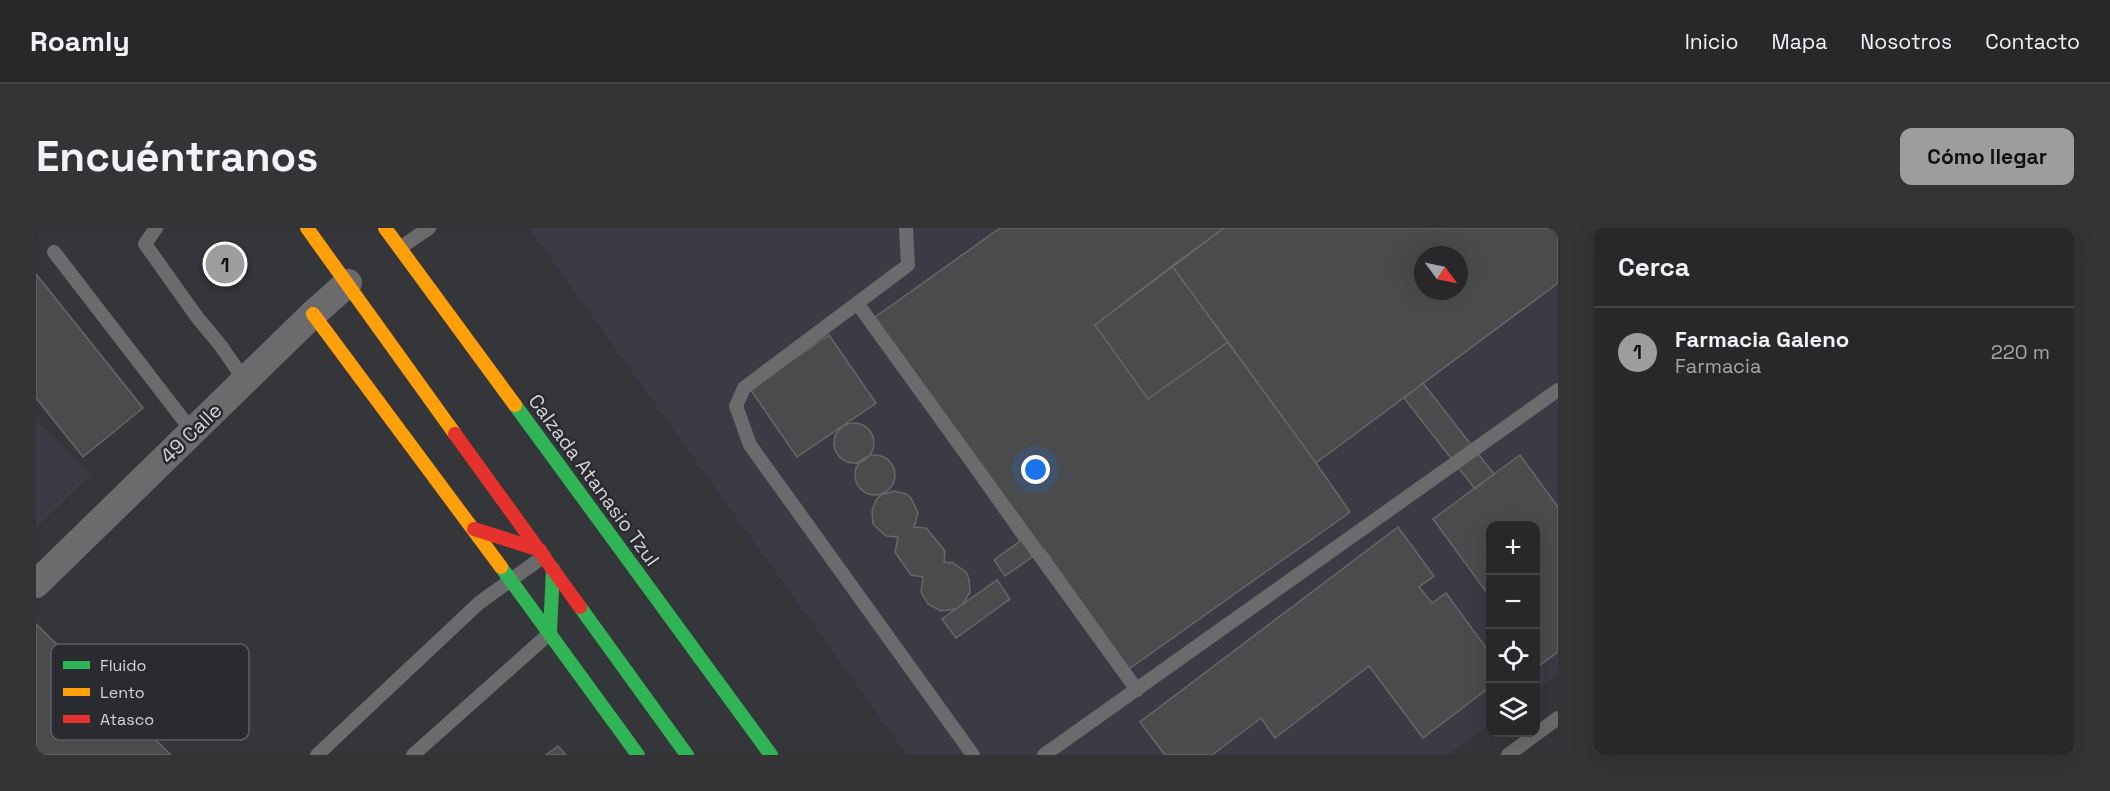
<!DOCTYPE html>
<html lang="es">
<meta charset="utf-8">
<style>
body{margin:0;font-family:"Space Grotesk",sans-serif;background:#343437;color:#f1f3f6}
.controls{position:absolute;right:18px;bottom:18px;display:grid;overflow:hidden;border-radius:12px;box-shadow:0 6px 24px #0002}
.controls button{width:54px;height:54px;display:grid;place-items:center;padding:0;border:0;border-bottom:2px solid #444447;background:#28282b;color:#f1f3f6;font:30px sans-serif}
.compass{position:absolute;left:1378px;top:18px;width:54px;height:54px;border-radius:50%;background:#28282b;box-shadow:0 6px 24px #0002;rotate:123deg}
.you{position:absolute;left:1000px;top:242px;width:21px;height:21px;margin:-15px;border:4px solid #fff;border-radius:50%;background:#1a73e8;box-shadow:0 0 0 9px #1a73e833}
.badge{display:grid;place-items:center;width:39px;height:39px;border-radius:50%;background:#9d9da0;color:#111;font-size:20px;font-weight:700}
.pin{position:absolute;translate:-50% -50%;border:3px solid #fff;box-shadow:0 2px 6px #0006}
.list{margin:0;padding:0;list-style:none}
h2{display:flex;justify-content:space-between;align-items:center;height:78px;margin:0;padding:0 24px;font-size:26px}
h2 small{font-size:20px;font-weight:400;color:#a5a6a9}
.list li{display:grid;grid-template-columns:39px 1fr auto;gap:18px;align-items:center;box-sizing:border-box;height:90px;padding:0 24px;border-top:2px solid #444447}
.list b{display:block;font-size:22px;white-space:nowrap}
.list p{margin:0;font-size:20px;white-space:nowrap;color:#a5a6a9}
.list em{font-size:20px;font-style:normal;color:#a5a6a9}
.icon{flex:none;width:33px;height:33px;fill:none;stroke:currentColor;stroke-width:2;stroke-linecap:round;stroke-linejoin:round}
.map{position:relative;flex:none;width:1522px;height:527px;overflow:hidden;border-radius:12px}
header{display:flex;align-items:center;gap:36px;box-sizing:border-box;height:84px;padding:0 30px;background:#28282b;border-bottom:2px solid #444447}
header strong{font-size:28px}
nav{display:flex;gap:33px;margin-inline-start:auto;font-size:21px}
.intro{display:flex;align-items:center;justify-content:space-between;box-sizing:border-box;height:144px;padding:0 36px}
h1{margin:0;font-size:42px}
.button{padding:15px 27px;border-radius:12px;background:#9d9da0;color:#111;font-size:21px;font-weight:700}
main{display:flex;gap:36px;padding:0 36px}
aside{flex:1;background:#28282b;border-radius:12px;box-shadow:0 6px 24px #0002}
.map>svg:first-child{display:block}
</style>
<header>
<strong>Roamly</strong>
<nav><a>Inicio</a><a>Mapa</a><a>Nosotros</a><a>Contacto</a></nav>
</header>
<div class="intro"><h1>Encuéntranos</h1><a class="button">Cómo llegar</a></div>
<main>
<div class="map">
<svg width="1522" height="527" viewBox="0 0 1522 527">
<rect width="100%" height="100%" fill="#353639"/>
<!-- built -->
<path fill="#3a3b45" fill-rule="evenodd" d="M493 0H1522V447L1500 463V298H1454V496L1411 527H871ZM1387 27H1423V63H1387Z
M0 192 54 247 0 300Z"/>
<!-- building -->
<path fill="#4a4b4d" stroke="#666769" stroke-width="1.5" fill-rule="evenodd" d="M964 0H1188L1059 97 1112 171 1192 114 1280 235 1314 284 1093 441 1008 321 969 348 958 332 984 313 831 95Z
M1188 0H1522V55L1280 235 1136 38ZM1387 27H1423V63H1387Z
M1136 38 1192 114 1112 171 1059 97Z
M0 46 107 180 47 229 0 170Z
M793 107 840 175 761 229 714 161Z
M1387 155 1458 246 1439 261 1368 170Z
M798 215a20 20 0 1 1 40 0a20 20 0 1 1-40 0Z
M1484 227 1522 279V424L1504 437 1500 430V298H1454V369L1397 291Z
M819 247a20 20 0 1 1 40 0a20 20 0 1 1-40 0Z
M858 263 870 266 875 270 882 285 878 299 890 300 909 323 908 334 917 335 930 344 933 351 934 364 927 376 920 381 905 383 892 376 885 364 887 349 875 347 859 324 862 309 850 308 837 296 836 283 840 272 845 267Z
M1362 299 1398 348 1383 359 1396 375 1410 365 1454 425V459L1387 510 1333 438 1239 510 1225 490 1176 527H1129L1104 494Z
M961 352 974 371 920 410 906 391Z
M0 396 135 527H0Z
M522 518 530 527H510Z"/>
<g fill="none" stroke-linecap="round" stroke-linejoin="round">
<!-- lane -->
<path stroke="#6b6b6d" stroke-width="14" d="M120 0 109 16 161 89 185 118 209 153
M870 0 872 37 708 160 700 178 714 217 937 527
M364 20 393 0
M18 24 156 203
M821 75 1101 462
M281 527 443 375 508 328
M377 527 514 405
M1008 527 1522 162
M1472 527 1522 490"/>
<!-- street -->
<path stroke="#6b6b6d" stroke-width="28" d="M0 356 277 86 312 55"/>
<!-- fast -->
<path stroke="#30b455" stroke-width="14" d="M479 177 735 527
M465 339 602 527
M544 379 651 527
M514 404 517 341"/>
<!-- slow -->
<path stroke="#ff9f0a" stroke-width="14" d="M271 0 419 206
M349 0 479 177
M277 86 465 339"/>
<!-- jam -->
<path stroke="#e5322d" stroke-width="14" d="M419 206 544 379
M438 301 504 322"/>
</g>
<g text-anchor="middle" stroke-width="5" stroke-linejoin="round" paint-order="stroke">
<!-- street labels -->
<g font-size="20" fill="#d5d5d8" stroke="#2a2b30">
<text transform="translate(155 205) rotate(-44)" y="7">49 Calle</text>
<text transform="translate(558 252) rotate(54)" y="7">Calzada Atanasio Tzul</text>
</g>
</g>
<!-- legend -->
<rect x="15" y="416" width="198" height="96" rx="9" fill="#2a2b30" stroke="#5d5e62" stroke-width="1.5"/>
<rect x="27" y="433" width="27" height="8" fill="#30b455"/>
<rect x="27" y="460" width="27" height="8" fill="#ff9f0a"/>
<rect x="27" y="487" width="27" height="8" fill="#e5322d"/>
<g font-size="16" fill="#d5d5d8">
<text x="64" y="443">Fluido</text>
<text x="64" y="470">Lento</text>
<text x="64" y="497">Atasco</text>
</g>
</svg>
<div class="controls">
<button>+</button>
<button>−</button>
<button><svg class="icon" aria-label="locate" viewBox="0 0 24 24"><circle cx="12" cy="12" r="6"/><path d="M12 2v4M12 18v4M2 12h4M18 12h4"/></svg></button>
<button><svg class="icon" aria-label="layers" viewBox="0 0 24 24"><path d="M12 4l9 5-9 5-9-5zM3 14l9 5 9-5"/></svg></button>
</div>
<svg class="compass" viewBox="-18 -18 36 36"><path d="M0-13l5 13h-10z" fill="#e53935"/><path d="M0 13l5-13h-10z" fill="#a5a6a9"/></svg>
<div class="you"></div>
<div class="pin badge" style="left:189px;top:36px">1</div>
</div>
<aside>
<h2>Cerca<small></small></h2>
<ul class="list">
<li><span class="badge">1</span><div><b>Farmacia Galeno</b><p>Farmacia</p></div><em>220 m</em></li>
</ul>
</aside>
</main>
